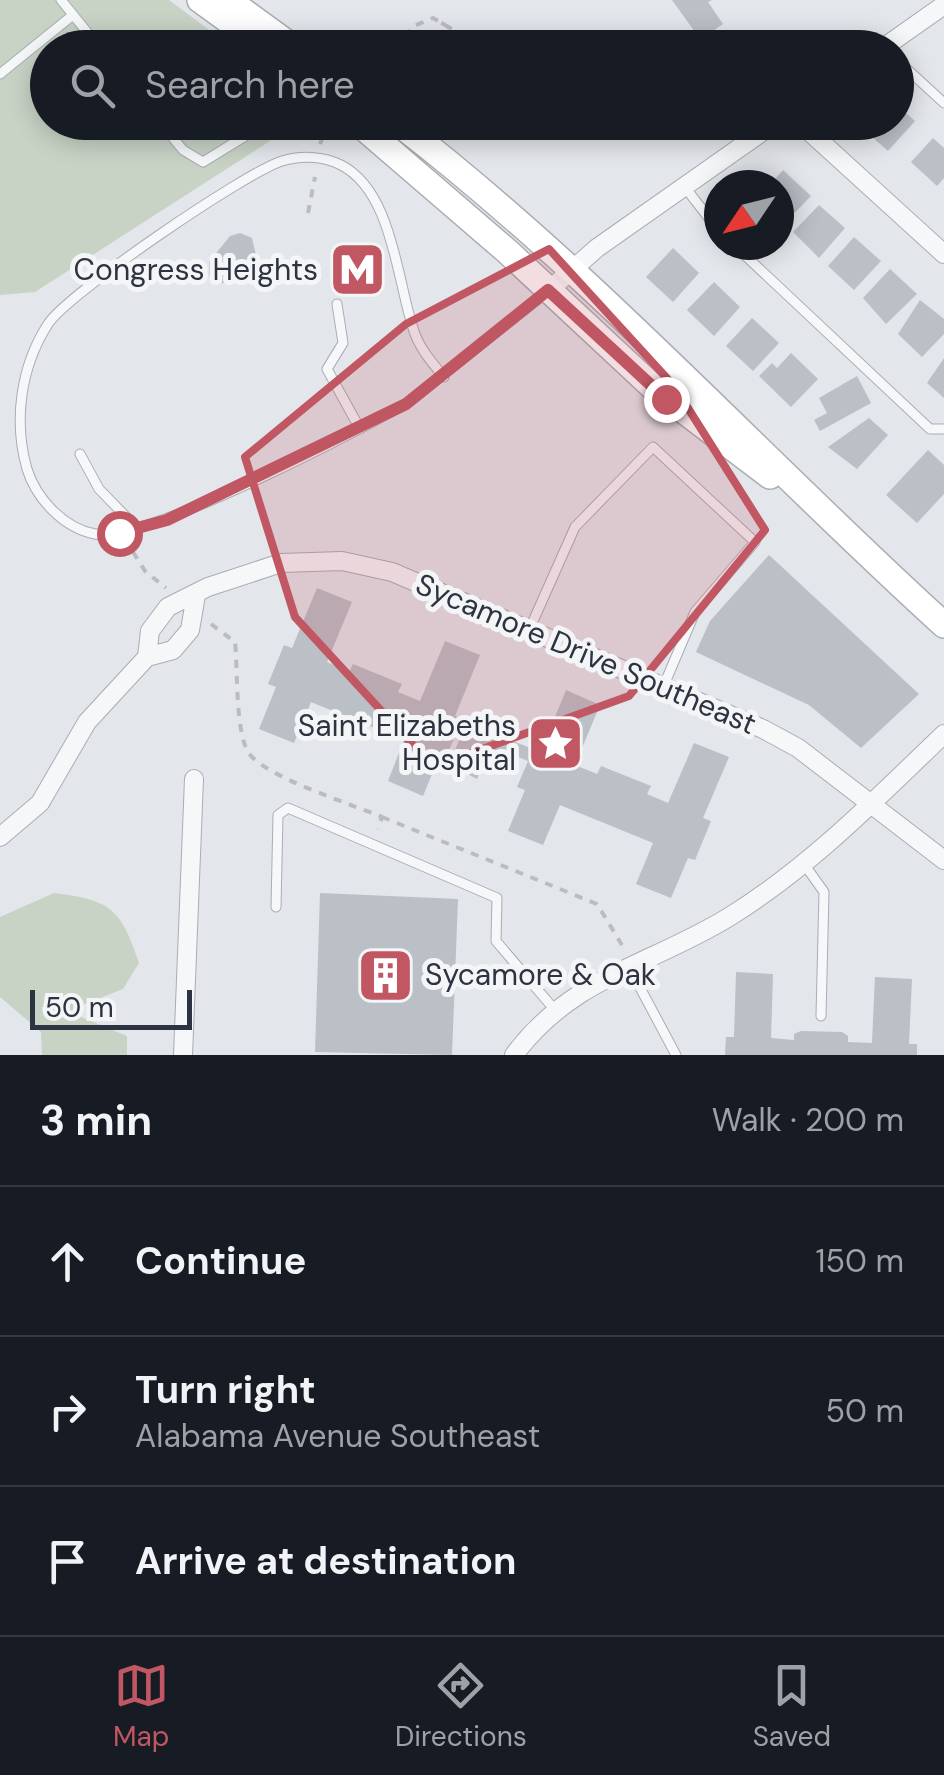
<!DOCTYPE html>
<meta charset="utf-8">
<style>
body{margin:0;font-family:"DM Sans",sans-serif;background:#242831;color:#f1f3f6}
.compass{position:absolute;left:704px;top:170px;width:90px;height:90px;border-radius:50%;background:#171b24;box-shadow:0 5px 25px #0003;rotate:235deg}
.scale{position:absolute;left:30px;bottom:25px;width:162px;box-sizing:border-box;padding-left:10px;border:5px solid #2d3340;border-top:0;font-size:28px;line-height:35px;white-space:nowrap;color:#2d3340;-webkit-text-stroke:8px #f3f5f7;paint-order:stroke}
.stop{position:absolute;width:30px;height:30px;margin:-22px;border:8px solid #c05762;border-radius:50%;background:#fff}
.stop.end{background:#c05762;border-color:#fff;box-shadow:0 2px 10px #0008}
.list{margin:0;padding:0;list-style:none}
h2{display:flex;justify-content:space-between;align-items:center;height:130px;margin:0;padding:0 40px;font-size:42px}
h2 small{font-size:32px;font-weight:400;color:#9ea1a6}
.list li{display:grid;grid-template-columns:65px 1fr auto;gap:30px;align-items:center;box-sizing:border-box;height:150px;padding:0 40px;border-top:2px solid #363941}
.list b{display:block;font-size:38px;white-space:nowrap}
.list p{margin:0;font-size:32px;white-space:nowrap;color:#9ea1a6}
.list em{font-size:32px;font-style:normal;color:#9ea1a6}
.icon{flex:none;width:55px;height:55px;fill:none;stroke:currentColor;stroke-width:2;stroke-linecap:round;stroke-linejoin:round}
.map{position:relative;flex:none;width:944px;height:1055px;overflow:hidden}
.search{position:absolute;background:#171b24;box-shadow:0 5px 25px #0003;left:30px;right:30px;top:30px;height:110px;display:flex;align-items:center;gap:25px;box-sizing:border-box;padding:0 35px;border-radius:55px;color:#9ea1a6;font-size:38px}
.sheet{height:580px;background:#171b24}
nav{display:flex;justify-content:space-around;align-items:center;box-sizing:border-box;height:140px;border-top:2px solid #363941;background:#171b24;font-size:28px;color:#9ea1a6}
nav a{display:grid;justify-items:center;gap:5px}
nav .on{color:#c05762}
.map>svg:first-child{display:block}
</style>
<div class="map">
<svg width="944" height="1055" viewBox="0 0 944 1055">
<rect width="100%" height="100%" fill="#e3e6ea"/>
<!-- green -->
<path fill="#c8d3c6" d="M0 0H169L232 47 48 48V122L298 123 35 292 0 295Z
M54 893C110 900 121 908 139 963L123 989 82 1005 79 1016 127 1036V1055H42L41 1032 0 997V917Z"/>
<!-- building -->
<path fill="#bbbfc6" d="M672 0H712L708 2 723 24 713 31 725 48H688L700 39Z
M896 104 915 121 888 151 861 127 865 122H896Z
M933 138 944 148V178L937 186 911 162Z
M783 170 811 196 783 225 779 221V185H770Z
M819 205 845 228 819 258 793 232Z
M240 233 252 238 256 255 235 281 217 284 209 275V262L230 236Z
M854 237 881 261 854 290 828 266Z
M673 248 699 273 673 302 646 277Z
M890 269 917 294 886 324 863 298Z
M714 282 740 307 714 336 687 310Z
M920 300 944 319V334L922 357 898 334Z
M752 318 779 343 753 371 726 346Z
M791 353 818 379 791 407 759 376 772 363 777 368Z
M944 358V398L927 383Z
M857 376 871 403 820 431 814 420 827 413 819 398Z
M869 418 888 435 857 469 828 447Z
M928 450 944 465V494L917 523 886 495Z
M769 555 919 694 861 748 809 705 696 652 710 621Z
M317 588 352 602 327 662 349 672 353 664 402 684 398 692 420 701 445 641 480 655 455 716 484 728 488 719 514 730 510 740 533 749 541 751 566 690 600 705 575 765 597 774 601 766 651 786 647 794 668 803 694 743 729 757 703 818 711 821 709 826 695 860 688 858 671 898 636 884 653 843 560 805 543 845 508 831 525 790 517 787 528 761 499 749 492 765 484 762 477 779 469 775 472 768 451 760 462 733 457 731 446 758 440 755 423 796 388 781 404 740 311 702 294 743 259 729 276 687 268 684 284 645 292 648Z
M320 893 458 899 452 1055 315 1052Z
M736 972 773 974 771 1038 794 1040V1034L801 1031 842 1032 848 1036V1042L872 1043 875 977 912 979 909 1044H917V1055H725L726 1037H734Z"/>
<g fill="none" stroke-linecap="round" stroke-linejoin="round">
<defs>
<path id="service" d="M61 0 100 48
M896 59 944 103
M0 74 73 15
M160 122 183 150 203 162 268 122
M684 186 719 231
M734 245 930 429H944
M337 304 343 343 327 369 360 429
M444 377C433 364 421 350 415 334 397 285 394 192 341 165 323 156 301 155 282 161 246 172 67 294 48 324 21 366 13 420 27 469 36 498 63 528 95 534 145 543 353 433 406 404L546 293
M80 454 99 489 138 529
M530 628 575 527 653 447 755 542 695 612 664 685
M804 864 824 892 821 1016
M276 907 278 815 288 808 497 898 496 941 554 1009
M629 967 676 1055"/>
<path id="minor" d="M883 48 944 5
M799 122 944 254
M548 291 597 248 776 122
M147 657 150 631 168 607 208 587 281 563 342 561 392 572 763 729 798 748 944 860
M0 837 40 803 87 722 147 657 173 650 190 630 196 595
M183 1055 194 779
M514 1055C573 976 651 965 729 917 810 867 876 799 944 734"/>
<path id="secondary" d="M200 0 240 29
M228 0 294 48
M357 122 508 252 654 388 770 476
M397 122C593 273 761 459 944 625"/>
</defs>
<!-- service casing -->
<use href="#service" stroke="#a9adb4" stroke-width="11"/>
<!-- minor casing -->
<use href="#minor" stroke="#a9adb4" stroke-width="20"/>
<!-- secondary casing -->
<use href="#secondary" stroke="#a9adb4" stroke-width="28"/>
<!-- path -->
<path stroke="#babcc2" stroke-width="4" stroke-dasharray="8 8" stroke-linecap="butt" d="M435 40 444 22
M394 48 414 26 433 18 457 32 456 48
M320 144 329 122
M308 213 315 177
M133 552 145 571 166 588
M211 624 235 642C238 670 235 729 248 752 262 776 354 805 382 817L378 829
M382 817 597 904 625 950"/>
<!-- service -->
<use href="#service" stroke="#f6f7f9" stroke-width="9"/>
<!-- minor -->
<use href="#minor" stroke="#f6f7f9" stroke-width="18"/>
<!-- secondary -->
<use href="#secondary" stroke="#fff" stroke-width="25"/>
</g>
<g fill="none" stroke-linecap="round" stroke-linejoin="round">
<!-- route -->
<path stroke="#c05762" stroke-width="12" d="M119 533 167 520 406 404 548 290 666 399"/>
</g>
<!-- marked area -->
<path fill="#c05762" fill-opacity="0.2" stroke="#c05762" stroke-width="8" stroke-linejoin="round" d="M549 249 674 386 765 530 629 696 433 767 295 617 245 457 406 324Z"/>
<!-- icons -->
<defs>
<symbol id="metro-square" viewBox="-11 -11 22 22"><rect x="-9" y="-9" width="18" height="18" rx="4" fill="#c05762" stroke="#f3f5f7"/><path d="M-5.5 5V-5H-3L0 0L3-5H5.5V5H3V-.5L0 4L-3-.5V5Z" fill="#fff"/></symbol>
<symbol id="sight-square" viewBox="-11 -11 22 22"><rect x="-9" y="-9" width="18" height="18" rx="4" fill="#c05762" stroke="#f3f5f7"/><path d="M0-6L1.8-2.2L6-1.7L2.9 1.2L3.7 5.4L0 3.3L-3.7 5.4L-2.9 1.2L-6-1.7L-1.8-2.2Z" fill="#fff"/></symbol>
<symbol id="building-square" viewBox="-11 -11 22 22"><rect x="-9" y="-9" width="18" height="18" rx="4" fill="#c05762" stroke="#f3f5f7"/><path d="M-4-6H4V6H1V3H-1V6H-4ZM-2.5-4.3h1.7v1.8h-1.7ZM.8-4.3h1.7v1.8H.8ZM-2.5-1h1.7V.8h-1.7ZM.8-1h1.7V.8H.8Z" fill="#fff"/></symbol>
</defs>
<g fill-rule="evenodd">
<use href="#metro-square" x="326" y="238" width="63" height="63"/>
<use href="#sight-square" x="524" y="712" width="63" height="63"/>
<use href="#building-square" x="354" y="944" width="63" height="63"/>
</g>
<g text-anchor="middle" stroke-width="10" stroke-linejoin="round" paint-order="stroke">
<!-- poi labels -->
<g font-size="30" fill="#2d3340" stroke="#f3f5f7" text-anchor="end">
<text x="318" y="280">Congress Heights</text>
<text x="516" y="736">Saint Elizabeths<tspan x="516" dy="34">Hospital</tspan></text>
<text x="425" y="985" text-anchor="start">Sycamore &amp; Oak</text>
</g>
<!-- street labels -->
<g font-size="30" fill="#2d3340" stroke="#f3f5f7">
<text transform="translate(586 654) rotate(23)" y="10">Sycamore Drive Southeast</text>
</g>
</g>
</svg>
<svg class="compass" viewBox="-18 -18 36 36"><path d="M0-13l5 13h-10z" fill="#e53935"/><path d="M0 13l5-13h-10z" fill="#9ea1a6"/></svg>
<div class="scale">50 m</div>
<div class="stop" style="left:119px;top:533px"></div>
<div class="stop end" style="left:666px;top:399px"></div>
<div class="search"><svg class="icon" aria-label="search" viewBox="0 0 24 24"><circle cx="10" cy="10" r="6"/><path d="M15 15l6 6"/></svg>Search here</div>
</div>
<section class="sheet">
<h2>3 min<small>Walk · 200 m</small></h2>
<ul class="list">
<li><svg class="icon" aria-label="ahead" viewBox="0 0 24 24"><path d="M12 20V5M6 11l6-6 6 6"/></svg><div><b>Continue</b></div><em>150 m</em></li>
<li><svg class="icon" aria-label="right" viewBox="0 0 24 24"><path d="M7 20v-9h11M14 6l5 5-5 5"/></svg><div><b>Turn right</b><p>Alabama Avenue Southeast</p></div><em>50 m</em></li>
<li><svg class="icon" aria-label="arrive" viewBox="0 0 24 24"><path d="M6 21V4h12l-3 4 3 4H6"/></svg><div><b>Arrive at destination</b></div></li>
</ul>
</section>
<nav>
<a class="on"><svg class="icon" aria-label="map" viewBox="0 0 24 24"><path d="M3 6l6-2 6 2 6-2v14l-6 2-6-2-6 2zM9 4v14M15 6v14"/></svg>Map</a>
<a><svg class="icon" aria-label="directions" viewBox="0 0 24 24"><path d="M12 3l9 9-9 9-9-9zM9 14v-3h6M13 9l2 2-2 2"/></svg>Directions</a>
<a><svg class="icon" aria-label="saved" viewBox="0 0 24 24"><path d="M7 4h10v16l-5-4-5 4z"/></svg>Saved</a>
</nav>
